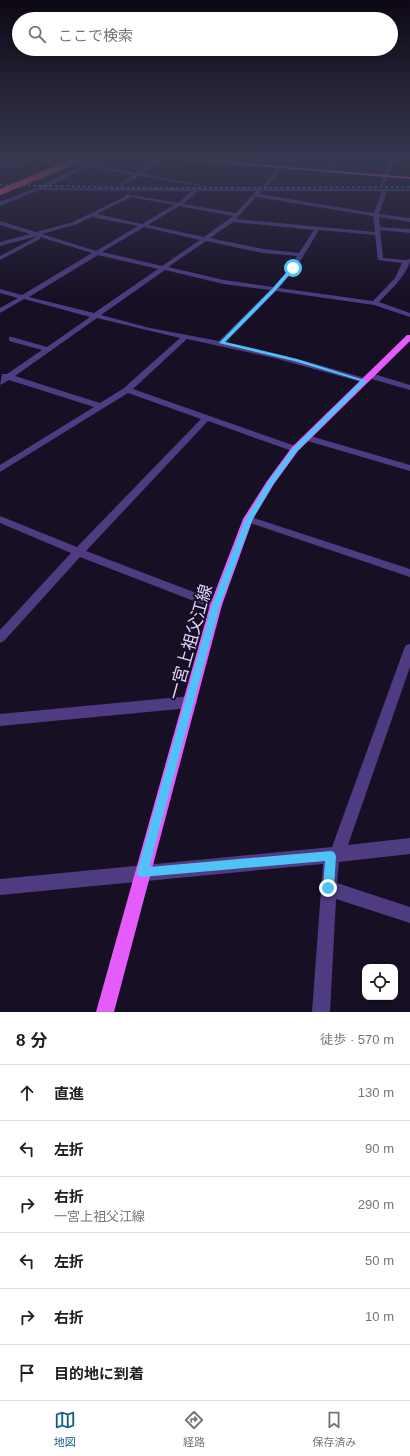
<!DOCTYPE html>
<html lang="ja">
<meta charset="utf-8">
<style>
body{margin:0;font-family:Helvetica,"Noto Sans JP",sans-serif;background:#f6f6f6;color:#202124}
.controls{position:absolute;right:12px;bottom:12px;display:grid;overflow:hidden;border-radius:8px;box-shadow:0 2px 6px #0003}
.controls button{width:36px;height:36px;display:grid;place-items:center;padding:0;border:0;border-bottom:1px solid #e0e0e0;background:#fff;color:#202124;font:20px sans-serif}
.stop{position:absolute;width:12px;height:12px;margin:-9px;border:3px solid #4fc3f7;border-radius:50%;background:#fff}
.stop.end{background:#4fc3f7;border-color:#fff;box-shadow:0 1px 4px #0008}
.list{margin:0;padding:0;list-style:none}
h2{display:flex;justify-content:space-between;align-items:center;height:52px;margin:0;padding:0 16px;font-size:17px}
h2 small{font-size:13px;font-weight:400;color:#757577}
.list li{display:grid;grid-template-columns:26px 1fr auto;gap:12px;align-items:center;box-sizing:border-box;height:56px;padding:0 16px;border-top:1px solid #e0e0e0}
.list b{display:block;font-size:15px;white-space:nowrap}
.list p{margin:0;font-size:13px;white-space:nowrap;color:#757577}
.list em{font-size:13px;font-style:normal;color:#757577}
.icon{flex:none;width:22px;height:22px;fill:none;stroke:currentColor;stroke-width:2;stroke-linecap:round;stroke-linejoin:round}
.map{position:relative;flex:none;width:410px;height:1012px;overflow:hidden}
.search{position:absolute;background:#fff;box-shadow:0 2px 6px #0003;left:12px;right:12px;top:12px;height:44px;display:flex;align-items:center;gap:10px;box-sizing:border-box;padding:0 14px;border-radius:22px;color:#757577;font-size:15px}
.sheet{height:388px;background:#fff}
nav{display:flex;justify-content:space-around;align-items:center;box-sizing:border-box;height:56px;border-top:1px solid #e0e0e0;background:#fff;font-size:11px;color:#757577}
nav a{display:grid;justify-items:center;gap:2px}
nav .on{color:#145d83}
.map>svg:first-child{display:block}
</style>
<div class="map">
<svg width="410" height="1012" viewBox="0 0 410 1012">
<rect width="100%" height="100%" fill="#170f24"/>
<g fill="none" stroke-linecap="round" stroke-linejoin="round">
<!-- minor -->
<path fill="#4e3b82" fill-rule="evenodd" d="M33 158H38L18 168 0 165V163L17 166Z
M44 158H57L86 164 101 158H107L92 165 137 173 159 158H164L142 174 207 186 205 187 139 176 122 186 120 184 134 175 87 167 45 188 410 189V191H387L379 214 410 218V222L379 217 380 227 410 229V233L380 230 383 258 406 260 410 259C410 272 388 293 379 302L410 313V317L374 305 276 291 226 342C274 352 321 365 368 379L369 381 365 383 274 358 187 339 133 389 298 447 300 449 295 452 292 451 208 421 86 551 220 602 222 605 220 608 216 609 212 608 80 557 4 641 0 643V630L71 553 0 523V516L77 547 201 419 128 393 0 472V465L94 407 9 380 0 385 2 374H7L42 350 9 341V337H12L47 347 90 317 24 299 0 313V308L18 298 0 293V289L22 295 92 253 40 237V239L0 260V256L38 236 0 246V242L30 234 0 225V221L36 232 73 222 126 196 125 194 178 203 192 191 39 190 0 206V202L36 188 82 166 55 161 35 167V165L49 160ZM198 191H256L236 213 183 204ZM261 191H382L374 213 259 194ZM131 197 174 205 142 224 97 214ZM256 197 373 216 375 232 236 219ZM179 206 233 216 204 237 148 225ZM92 217 138 226 96 251 42 234 77 224ZM233 222 314 230 299 253 263 249 210 238ZM144 227 200 240 162 266 102 252ZM319 230 375 235 378 260 402 263 395 278 373 301 279 288 296 268ZM206 241 263 253 297 256 291 267 273 287 224 280 168 267ZM98 255 158 269 94 313 29 297ZM165 270 224 284 270 290 219 341 150 328 101 315ZM97 318 180 338 124 388 100 403 15 376Z
M283 158H287L268 186H264Z
M337 158H341L334 173H330Z
M391 158H395L384 185 380 186Z
M368 374H374L410 385V390L368 378Z
M307 435 410 465V471L304 440 303 438Z
M248 516 410 569V577L244 521 243 519 244 517Z
M410 644V667L348 845 410 838V854L339 862 337 883 410 907V923L336 899 330 1012H312L323 864 0 895V879L332 847 404 649 406 645Z
M190 696 195 698 197 702 195 706 190 708 0 726V714Z"/>
<!-- major -->
<path fill="#e55cfc" fill-rule="evenodd" d="M166 158H182L410 177V179L168 159Z
M407 335H410V341L298 451 274 484 253 519 222 605 114 1012H96L210 605 243 519 267 481 292 447Z"/>
<!-- rail -->
<path stroke="#05a7f7" stroke-width="1.5" stroke-dasharray="3 2.5" stroke-linecap="butt" d="M0 185 154 188 410 187"/>
<!-- highway-bridge -->
<path stroke="#fc507a" stroke-width="6" d="M0 192 83 158"/>
</g>
<!-- sky -->
<linearGradient id="sky" x2="0" y2="1"><stop stop-color="#0d0814"/><stop offset="0.53" stop-color="#363750"/><stop offset="1" stop-color="#363750" stop-opacity="0"/></linearGradient>
<rect width="410" height="300" fill="url(#sky)"/>
<!-- route -->
<path fill="#4fc3f7" d="M291 267 295 268 276 290 225 342 297 359 367 381 297 451 273 484 252 520 220 605 149 867 331 851 334 852 336 856 334 888 332 892 328 894 325 892 323 888 325 861 142 877 138 876 137 872 212 605 245 520 268 482 293 448 361 381 294 361 219 343 273 288Z"/>
<g text-anchor="middle" stroke-width="4" stroke-linejoin="round" paint-order="stroke">
<!-- near-street labels -->
<g font-size="17" fill="#e2d2fe" stroke="#170f24">
<text transform="translate(190 642) rotate(-74)" y="6">一宮上祖父江線</text>
</g>
</g>
</svg>
<div class="controls">
<button><svg class="icon" aria-label="locate" viewBox="0 0 24 24"><circle cx="12" cy="12" r="6"/><path d="M12 2v4M12 18v4M2 12h4M18 12h4"/></svg></button>
</div>
<div class="stop" style="left:293px;top:268px"></div>
<div class="stop end" style="left:328px;top:888px"></div>
<div class="search"><svg class="icon" aria-label="search" viewBox="0 0 24 24"><circle cx="10" cy="10" r="6"/><path d="M15 15l6 6"/></svg>ここで検索</div>
</div>
<section class="sheet">
<h2>8 分<small>徒歩 · 570 m</small></h2>
<ul class="list">
<li><svg class="icon" aria-label="ahead" viewBox="0 0 24 24"><path d="M12 20V5M6 11l6-6 6 6"/></svg><div><b>直進</b></div><em>130 m</em></li>
<li><svg class="icon" aria-label="left" viewBox="0 0 24 24"><path d="M17 20v-9H6M10 6l-5 5 5 5"/></svg><div><b>左折</b></div><em>90 m</em></li>
<li><svg class="icon" aria-label="right" viewBox="0 0 24 24"><path d="M7 20v-9h11M14 6l5 5-5 5"/></svg><div><b>右折</b><p>一宮上祖父江線</p></div><em>290 m</em></li>
<li><svg class="icon" aria-label="left" viewBox="0 0 24 24"><path d="M17 20v-9H6M10 6l-5 5 5 5"/></svg><div><b>左折</b></div><em>50 m</em></li>
<li><svg class="icon" aria-label="right" viewBox="0 0 24 24"><path d="M7 20v-9h11M14 6l5 5-5 5"/></svg><div><b>右折</b></div><em>10 m</em></li>
<li><svg class="icon" aria-label="arrive" viewBox="0 0 24 24"><path d="M6 21V4h12l-3 4 3 4H6"/></svg><div><b>目的地に到着</b></div></li>
</ul>
</section>
<nav>
<a class="on"><svg class="icon" aria-label="map" viewBox="0 0 24 24"><path d="M3 6l6-2 6 2 6-2v14l-6 2-6-2-6 2zM9 4v14M15 6v14"/></svg>地図</a>
<a><svg class="icon" aria-label="directions" viewBox="0 0 24 24"><path d="M12 3l9 9-9 9-9-9zM9 14v-3h6M13 9l2 2-2 2"/></svg>経路</a>
<a><svg class="icon" aria-label="saved" viewBox="0 0 24 24"><path d="M7 4h10v16l-5-4-5 4z"/></svg>保存済み</a>
</nav>
